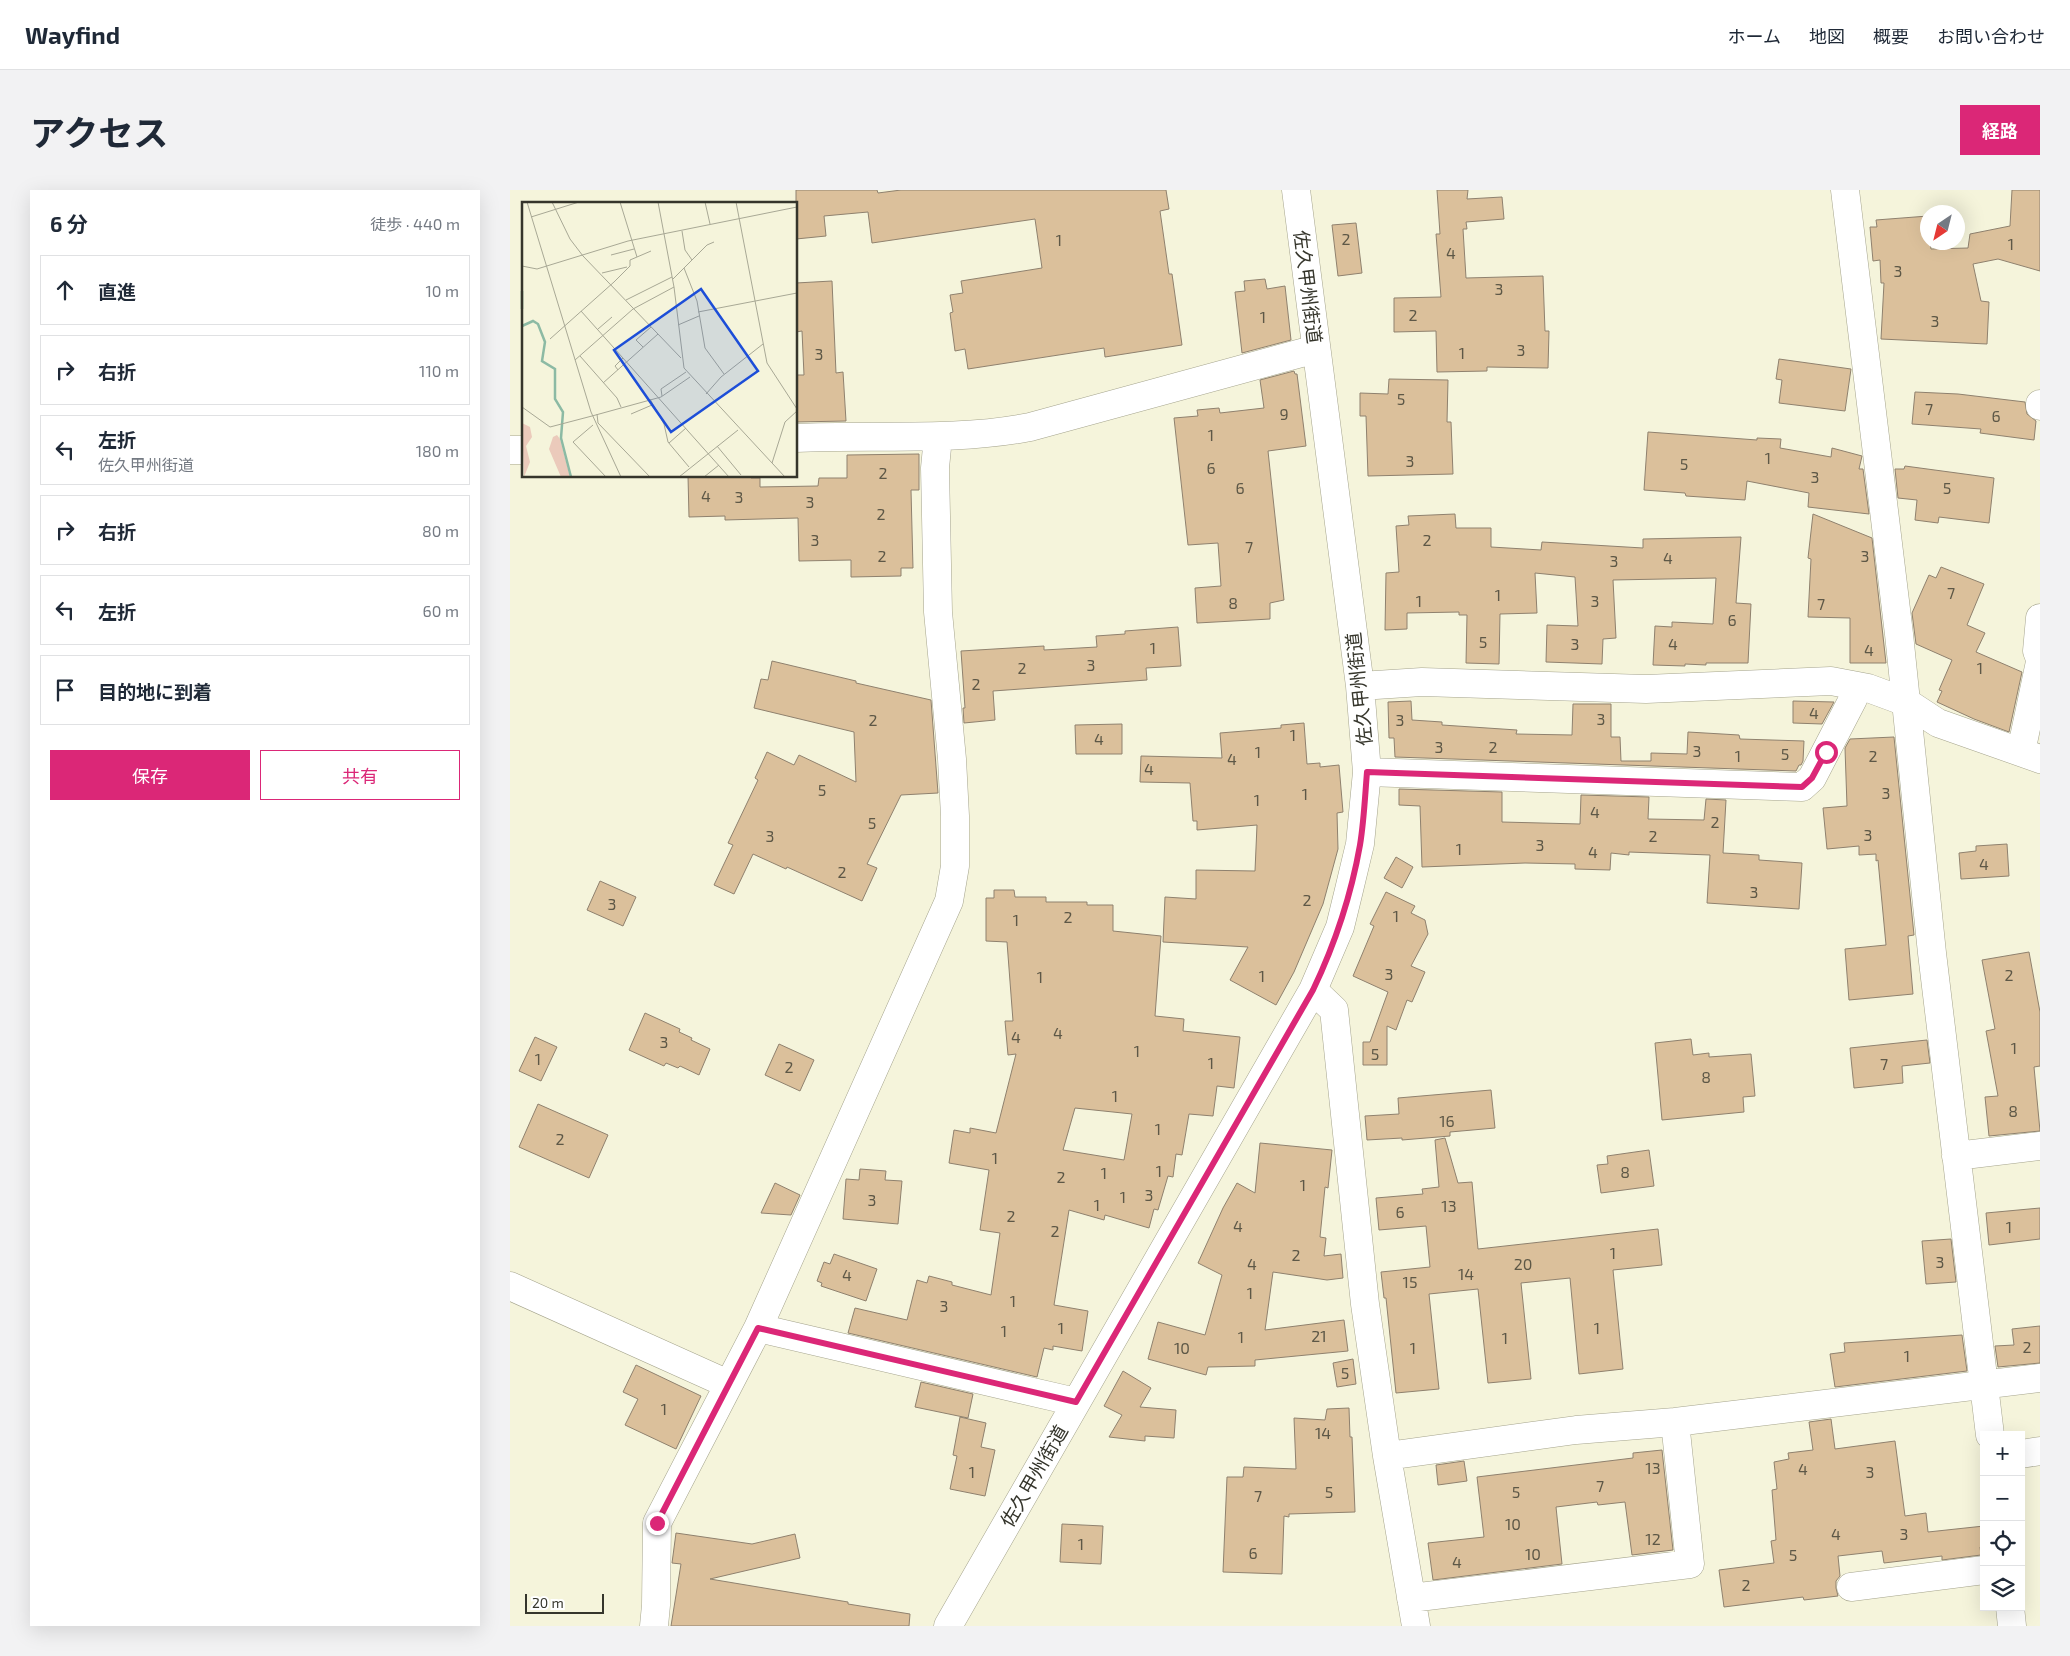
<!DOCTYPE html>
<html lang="ja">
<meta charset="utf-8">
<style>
body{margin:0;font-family:"Exo 2","Noto Sans JP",sans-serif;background:#f2f2f3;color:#1f2937}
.controls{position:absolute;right:15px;bottom:15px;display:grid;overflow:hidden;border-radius:0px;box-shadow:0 5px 20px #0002}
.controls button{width:45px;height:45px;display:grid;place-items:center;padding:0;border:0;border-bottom:1px solid #e0e1e3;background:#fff;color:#1f2937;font:25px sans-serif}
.compass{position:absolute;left:1410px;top:15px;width:45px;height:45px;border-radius:50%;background:#fff;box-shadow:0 5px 20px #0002;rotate:215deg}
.scale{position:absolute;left:15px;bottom:12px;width:79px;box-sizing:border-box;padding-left:5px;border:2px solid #35352b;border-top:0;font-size:14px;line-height:18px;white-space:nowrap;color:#35352b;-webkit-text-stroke:4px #fff;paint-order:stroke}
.stop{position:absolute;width:15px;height:15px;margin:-11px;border:4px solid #db2777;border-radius:50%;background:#fff}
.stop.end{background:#db2777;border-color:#fff;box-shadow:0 1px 5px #0008}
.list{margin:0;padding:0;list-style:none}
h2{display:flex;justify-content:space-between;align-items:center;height:65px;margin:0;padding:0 20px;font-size:21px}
h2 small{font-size:16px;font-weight:400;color:#747a83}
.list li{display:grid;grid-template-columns:32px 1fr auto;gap:15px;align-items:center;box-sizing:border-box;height:70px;margin:0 10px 10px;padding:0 10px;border:1px solid #e0e1e3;border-radius:0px}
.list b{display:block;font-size:19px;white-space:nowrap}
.list p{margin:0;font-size:16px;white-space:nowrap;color:#747a83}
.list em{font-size:16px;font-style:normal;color:#747a83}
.actions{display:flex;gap:10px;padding:15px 20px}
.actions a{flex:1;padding:11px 0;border:1px solid #db2777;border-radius:0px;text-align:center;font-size:18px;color:#db2777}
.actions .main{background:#db2777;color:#fff}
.icon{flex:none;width:28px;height:28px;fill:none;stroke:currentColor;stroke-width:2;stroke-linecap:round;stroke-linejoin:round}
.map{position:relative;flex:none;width:1530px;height:1436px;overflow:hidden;border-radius:0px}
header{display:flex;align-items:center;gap:30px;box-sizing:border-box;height:70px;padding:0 25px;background:#fff;border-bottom:1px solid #e0e1e3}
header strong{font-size:24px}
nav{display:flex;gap:28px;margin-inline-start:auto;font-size:18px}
.intro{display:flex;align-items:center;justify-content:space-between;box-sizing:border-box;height:120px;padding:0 30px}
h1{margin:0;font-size:35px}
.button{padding:12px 22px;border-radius:0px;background:#db2777;color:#fff;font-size:18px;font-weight:700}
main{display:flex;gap:30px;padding:0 30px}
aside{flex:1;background:#fff;border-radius:0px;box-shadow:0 5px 20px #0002}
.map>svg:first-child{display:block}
</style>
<header>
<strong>Wayfind</strong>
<nav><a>ホーム</a><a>地図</a><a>概要</a><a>お問い合わせ</a></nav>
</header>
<div class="intro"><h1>アクセス</h1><a class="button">経路</a></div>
<main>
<aside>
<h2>6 分<small>徒歩 · 440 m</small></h2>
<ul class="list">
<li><svg class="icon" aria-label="ahead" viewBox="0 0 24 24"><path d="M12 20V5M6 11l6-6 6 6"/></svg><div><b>直進</b></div><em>10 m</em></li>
<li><svg class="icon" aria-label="right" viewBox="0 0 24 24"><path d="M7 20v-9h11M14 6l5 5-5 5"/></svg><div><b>右折</b></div><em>110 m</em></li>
<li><svg class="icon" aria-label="left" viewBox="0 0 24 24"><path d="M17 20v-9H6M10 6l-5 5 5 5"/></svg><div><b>左折</b><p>佐久甲州街道</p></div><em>180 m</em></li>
<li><svg class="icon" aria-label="right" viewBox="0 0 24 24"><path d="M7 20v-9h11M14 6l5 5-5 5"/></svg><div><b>右折</b></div><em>80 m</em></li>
<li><svg class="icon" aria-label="left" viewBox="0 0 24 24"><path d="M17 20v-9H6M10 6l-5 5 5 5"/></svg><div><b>左折</b></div><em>60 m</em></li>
<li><svg class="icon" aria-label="arrive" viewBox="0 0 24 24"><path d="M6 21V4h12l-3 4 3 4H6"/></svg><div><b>目的地に到着</b></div></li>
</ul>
<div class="actions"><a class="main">保存</a><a>共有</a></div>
</aside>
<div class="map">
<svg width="1530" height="1436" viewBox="0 0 1530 1436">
<rect width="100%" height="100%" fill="#f5f4db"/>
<!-- building -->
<path fill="#dbc09b" stroke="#8f816e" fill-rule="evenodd" d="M286 0H367L368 3 391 0H656L659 19 650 21 659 84H662L672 155 595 167 594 158 458 179 455 159 445 161 440 123 443 122 440 105 453 103 451 91 532 78 525 29 362 53 358 22 314 26 316 46 286 49Z
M927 0H958L957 9 992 7 994 29 956 32 957 39H953L956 88 1033 86 1035 141H1039L1038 178 977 177V181L927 182 926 141 884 142V108L931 107 926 44H930Z
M1502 0H1530V81L1488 69 1463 74 1471 111 1479 112 1477 154 1371 149 1374 93H1371L1370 70 1363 71 1360 37H1367L1366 30 1418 26V52H1420L1421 59 1458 58 1460 44 1500 36Z
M846 33 852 83 828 86 822 35Z
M755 89 757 99 775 96 781 150 732 163 725 102 735 101 734 91Z
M322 91 326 183 333 182 336 231 286 232V185H294L292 141 286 142V93Z
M1269 169 1341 179 1335 221 1269 213 1272 190 1266 189Z
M784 181 785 184H787L796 256 758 261 774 410 760 413V429L687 433 685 398 711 396 708 353 678 355 664 228 688 226 687 220 709 218 710 223 754 218 750 190Z
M879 189 938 190 937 232H941L943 284 858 286 856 226H850V203L878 204Z
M1405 202 1448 204 1515 212 1517 224 1526 231 1524 250 1470 243 1471 239 1402 234Z
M1138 242 1247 250V248L1271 249 1270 258 1321 267 1322 258 1352 266 1349 279H1353L1359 324 1298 317 1299 303 1237 291 1235 310 1176 306 1175 303 1134 300Z
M409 264V300H401L403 378H391V386L341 387V370L289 371 288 328 215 330V326L179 327 178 286H241V288H250V297L308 296 309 288H337V265Z
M1395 276 1484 288 1479 333 1429 327 1428 333 1405 330 1407 310 1388 308 1385 279H1394Z
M945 324 946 338H981V357L1031 360 1032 352 1133 358V349L1231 347 1226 413 1241 414 1238 473H1196V475L1175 474V476L1143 475 1145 436 1162 437V432L1203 434 1206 388 1103 390 1106 448 1093 449 1092 474 1036 472 1037 435 1068 436 1065 387 1025 383 1027 423 990 424 989 474 956 473 957 425H949V422L897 423V439L875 440 876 383 889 382 886 336 899 335 898 326Z
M1303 324 1362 348 1376 473H1340V428L1298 427 1301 369 1298 368Z
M1431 377 1474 394 1457 435 1475 443 1466 462 1512 482 1499 542 1464 529 1427 512 1432 501 1429 500 1442 470 1406 454 1402 423 1419 385 1426 388Z
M668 437 671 476 636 478 637 490 483 501 485 530 454 533 453 518H455L451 461 534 456V460L587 457 586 446 615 444V441Z
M262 471 346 491V493L421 510 428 603 391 605 357 674 367 678 352 711 277 677 276 679 243 664 224 704 204 695 223 655 218 653 248 590 245 588 257 562 284 575 289 565 346 592 344 542 244 518 251 489 258 490Z
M901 511 902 530 932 532V535L1007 540 1006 544 1062 545 1063 514H1101V547H1110L1111 571H1141V563L1177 564 1178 542 1229 545 1230 549 1294 551 1293 571 1291 575H1289L1286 581 885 567 884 548H879L878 512Z
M1283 511 1324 512 1312 534 1283 533Z
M794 533 797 574 810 573V577L829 575 833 622 827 623 828 659 813 714 784 782 766 815 720 790 738 757 653 752 655 707 686 709V680L745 681 747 635 687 640V631H683L680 593 630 592 631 566 712 568 710 543 771 538V535Z
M612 534V564H566L565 535Z
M1384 547 1404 745 1398 746 1403 804 1339 810 1335 759 1376 755 1368 670 1366 671V664L1349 665V656L1317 659 1313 618 1337 616 1335 558 1340 549Z
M889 599 992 602V632L1070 634 1071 605 1139 607 1138 629 1194 630 1196 609 1216 610 1213 663 1249 665V670L1292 673 1289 719 1197 713 1200 665 1119 662V665L1101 663 1100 680 1065 679V674L1015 673 912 677 910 616 889 615Z
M1497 654 1499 686 1451 689 1449 663 1466 661V656Z
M886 667 903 677 892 698 874 688Z
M90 691 126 707 113 736 77 720Z
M484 700H504L505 707H536V712H577V715H603V741L651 746 645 826 674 829 673 841 730 847 724 898 707 896 703 926 679 924 672 965 666 964 663 987 658 986 648 1020 644 1019 639 1038 595 1025 594 1030 559 1020 544 1115 578 1121 572 1161 543 1156V1160L534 1158 527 1187 338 1143 345 1118 397 1130 407 1090 417 1093 419 1086 442 1092V1095L481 1105 490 1043 470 1040 479 980 439 973 444 940 460 943V938L486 943 506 864 498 865 495 831H503L497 752 476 751V708H484ZM565 918 622 924 614 970 553 960Z
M876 702 905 716 901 723 915 730 918 744 901 776 915 782 902 812 897 810 886 840 877 836V875H853V852H860L878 802 843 786 864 736 860 734Z
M1519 762 1530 822V876L1524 877 1530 941 1479 946 1475 907 1488 906 1476 841 1485 839 1472 770Z
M135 823 170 839 169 842 182 848 181 850 200 859 189 885 170 876 168 878 156 873 154 876 119 860Z
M25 847 47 857 31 891 9 881Z
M1181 849 1183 865 1199 863V867L1241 864 1245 906 1233 907 1234 922 1152 930 1145 853Z
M1417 850 1420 873 1392 876 1393 893 1344 898 1340 858Z
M269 854 304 870 290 901 255 885Z
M981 900 985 938 940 942V946L892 950V948L857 950 855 926 889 924 888 908Z
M28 914 98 945 79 988 9 957Z
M935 948 948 993 962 992 968 1059 1148 1039 1152 1075 1103 1080 1113 1179 1069 1184 1060 1088 1011 1093 1021 1189 978 1193 968 1099 919 1104 929 1199 886 1203 876 1108H874L871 1082 920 1077 916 1036 869 1040 866 1008 913 1004 912 999 929 997 925 950Z
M750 953 822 960 818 998 815 997 810 1047 816 1048 814 1066 831 1064 833 1088 817 1090 763 1082 755 1140 834 1130 838 1161 745 1170V1176L698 1177 696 1185 638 1169 648 1132 695 1145 712 1085 688 1073 713 1018 727 993 745 1003Z
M1139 960 1144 996 1091 1003 1087 975 1098 974 1097 966Z
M350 979 376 981 375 990 392 991 388 1034 333 1029 336 989 349 990Z
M265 993 290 1005 281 1025 251 1023Z
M1530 1018V1049L1479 1055 1476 1023Z
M1441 1049 1446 1092 1416 1094 1412 1051Z
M324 1064 367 1079 356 1111 311 1096 312 1093 307 1091 314 1072 320 1074Z
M1530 1136V1173L1488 1177 1485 1156 1504 1155 1502 1139Z
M1452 1145 1457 1181 1325 1197 1320 1164 1335 1162 1334 1153Z
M843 1169 846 1194 827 1197 823 1173Z
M126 1175 191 1206 166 1259 115 1235 128 1209 113 1202Z
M613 1181 641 1198 630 1217 666 1220 664 1248 635 1246V1251L599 1247 612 1225 594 1216Z
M411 1192 463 1204 458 1228 405 1217Z
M839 1218 840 1247H842L845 1322 779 1324V1327L774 1326 772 1384 713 1382 717 1287H733L734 1277 786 1279 784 1228 815 1230 817 1219Z
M450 1227 476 1233 471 1257 485 1260 475 1306 440 1299 447 1266 443 1265Z
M1321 1229 1325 1259 1385 1251 1395 1326 1416 1323 1418 1342 1474 1336V1357H1470L1471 1365 1432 1370V1366L1374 1373 1372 1361 1328 1366 1330 1386 1326 1391V1398L1328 1406 1294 1410 1293 1407 1214 1417 1209 1380 1264 1373 1261 1351 1266 1350 1262 1300 1267 1299 1264 1272 1279 1269 1278 1263 1303 1260 1299 1232Z
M1152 1260 1163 1360 1122 1365 1115 1312 1088 1315 1087 1312 1046 1317 1052 1374 923 1390 918 1353 974 1347 967 1287 1123 1268V1263Z
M954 1271 957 1291 928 1295 926 1275Z
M552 1334 593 1336 591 1374 550 1372Z
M166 1343 242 1354 285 1344 290 1368 200 1389 338 1412V1414L400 1424 399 1436H161L171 1374 162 1373Z"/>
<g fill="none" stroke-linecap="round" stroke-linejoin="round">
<defs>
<path id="minor" d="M1335 0 1389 444 1422 763 1480 1245
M1530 214V216
M286 248C365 244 443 252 520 237L806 159
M0 260H14
M1530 428 1527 461 1530 469
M850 496 912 492 1136 499 1321 491 1358 498 1396 512 1428 533 1530 569
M1511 562 1530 472
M857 582 1292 597 1302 588 1343 509 1346 496
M803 800 824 820 855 1114 877 1266 906 1436
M1446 966 1530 956
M0 1096 218 1194
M248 1138 566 1212
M1511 1264 1530 1261
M877 1266 1066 1240 1165 1232 1530 1188
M1341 1397 1474 1380
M901 1408 1180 1374 1165 1232
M1500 1417 1502 1436
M144 1436 146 1415 147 1333 248 1138 439 711 445 676V626L442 569 428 422 425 278 428 247
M438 1436 803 800 830 737 839 700 850 654 857 582 850 496 786 0"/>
</defs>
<!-- minor casing -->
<use href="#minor" stroke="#a5a48d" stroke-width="29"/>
<!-- minor -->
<use href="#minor" stroke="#fff" stroke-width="28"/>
</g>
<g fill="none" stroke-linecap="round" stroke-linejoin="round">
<!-- route -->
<path stroke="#db2777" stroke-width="6" d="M147 1333 248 1138 566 1212 803 800C825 754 841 706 850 655 854 631 855 606 857 582L1292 597 1302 588 1316 562"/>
</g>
<g text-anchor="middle" stroke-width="4.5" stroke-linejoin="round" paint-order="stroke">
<!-- number labels -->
<g font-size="16" fill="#5e5847">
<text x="836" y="55">2</text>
<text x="549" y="56">1</text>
<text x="1501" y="60">1</text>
<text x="941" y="69">4</text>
<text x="1388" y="87">3</text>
<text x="989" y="105">3</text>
<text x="903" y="131">2</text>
<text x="753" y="133">1</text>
<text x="1425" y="137">3</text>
<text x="1011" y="166">3</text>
<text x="952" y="169">1</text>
<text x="309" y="170">3</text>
<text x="891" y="215">5</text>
<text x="1419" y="225">7</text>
<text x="774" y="230">9</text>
<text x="1486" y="232">6</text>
<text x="701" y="251">1</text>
<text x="1258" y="274">1</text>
<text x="900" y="277">3</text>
<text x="1174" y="280">5</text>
<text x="701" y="284">6</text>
<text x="373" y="289">2</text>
<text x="1305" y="293">3</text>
<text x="730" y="304">6</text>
<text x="1437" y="304">5</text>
<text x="196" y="312">4</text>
<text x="229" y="313">3</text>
<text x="300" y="318">3</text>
<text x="371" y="330">2</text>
<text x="305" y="356">3</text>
<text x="917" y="356">2</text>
<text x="739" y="363">7</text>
<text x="372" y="372">2</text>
<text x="1355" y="372">3</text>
<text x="1158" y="374">4</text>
<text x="1104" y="377">3</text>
<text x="1441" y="409">7</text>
<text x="988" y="411">1</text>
<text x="909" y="417">1</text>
<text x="1085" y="417">3</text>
<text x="723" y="419">8</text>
<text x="1311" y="420">7</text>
<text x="1222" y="436">6</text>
<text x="973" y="458">5</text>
<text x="1065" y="460">3</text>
<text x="1163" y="460">4</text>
<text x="643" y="464">1</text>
<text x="1359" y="466">4</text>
<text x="581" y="481">3</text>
<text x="512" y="484">2</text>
<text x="1470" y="484">1</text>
<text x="466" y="500">2</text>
<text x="1304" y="529">4</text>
<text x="1091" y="535">3</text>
<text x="363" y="536">2</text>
<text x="890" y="536">3</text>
<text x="783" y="551">1</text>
<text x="589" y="555">4</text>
<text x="929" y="563">3</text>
<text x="983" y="563">2</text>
<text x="1187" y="567">3</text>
<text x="748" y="568">1</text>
<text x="1275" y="570">5</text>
<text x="1228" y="572">1</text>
<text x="1363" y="572">2</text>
<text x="722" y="575">4</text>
<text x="639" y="585">4</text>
<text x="312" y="606">5</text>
<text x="1376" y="609">3</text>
<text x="795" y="610">1</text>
<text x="747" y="616">1</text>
<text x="1085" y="628">4</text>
<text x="1205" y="638">2</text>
<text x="362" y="639">5</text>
<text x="1358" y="651">3</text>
<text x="260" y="652">3</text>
<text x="1143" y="652">2</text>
<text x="1030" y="661">3</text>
<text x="949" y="665">1</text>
<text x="1083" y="668">4</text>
<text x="1474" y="680">4</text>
<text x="332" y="688">2</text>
<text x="1244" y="708">3</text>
<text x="797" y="716">2</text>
<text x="102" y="720">3</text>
<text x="886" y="732">1</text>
<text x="558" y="733">2</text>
<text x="506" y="736">1</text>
<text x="879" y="790">3</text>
<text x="1499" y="791">2</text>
<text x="752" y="792">1</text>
<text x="530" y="793">1</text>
<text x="548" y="849">4</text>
<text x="506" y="853">4</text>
<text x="154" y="858">3</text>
<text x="1504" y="864">1</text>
<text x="627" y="867">1</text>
<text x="865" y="870">5</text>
<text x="28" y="875">1</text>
<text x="701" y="879">1</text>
<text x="1374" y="880">7</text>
<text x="279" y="883">2</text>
<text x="1196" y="893">8</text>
<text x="605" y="912">1</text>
<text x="1503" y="927">8</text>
<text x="937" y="937">16</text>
<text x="648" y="945">1</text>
<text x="50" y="955">2</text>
<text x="485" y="974">1</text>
<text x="649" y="987">1</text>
<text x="1115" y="988">8</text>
<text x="594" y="989">1</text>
<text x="551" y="993">2</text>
<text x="793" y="1001">1</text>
<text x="639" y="1011">3</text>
<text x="613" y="1013">1</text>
<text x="362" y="1016">3</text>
<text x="587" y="1021">1</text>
<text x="939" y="1022">13</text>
<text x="890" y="1028">6</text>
<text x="501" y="1032">2</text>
<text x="728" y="1042">4</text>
<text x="1499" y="1043">1</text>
<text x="545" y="1047">2</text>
<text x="1103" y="1069">1</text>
<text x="786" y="1071">2</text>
<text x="1430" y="1078">3</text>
<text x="742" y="1080">4</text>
<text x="1013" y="1080">20</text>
<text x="956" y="1090">14</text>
<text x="337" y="1091">4</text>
<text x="900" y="1098">15</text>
<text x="740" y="1109">1</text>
<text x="503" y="1117">1</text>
<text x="434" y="1122">3</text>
<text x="551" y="1144">1</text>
<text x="1087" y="1144">1</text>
<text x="494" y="1147">1</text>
<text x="809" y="1152">21</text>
<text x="731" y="1153">1</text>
<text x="995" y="1154">1</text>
<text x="1517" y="1163">2</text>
<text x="672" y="1164">10</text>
<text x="903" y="1164">1</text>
<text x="1397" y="1172">1</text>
<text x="835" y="1189">5</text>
<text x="154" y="1225">1</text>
<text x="813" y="1249">14</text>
<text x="1143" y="1284">13</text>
<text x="1293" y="1285">4</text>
<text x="462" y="1288">1</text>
<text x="1360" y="1288">3</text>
<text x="1090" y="1302">7</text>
<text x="819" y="1308">5</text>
<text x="1006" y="1308">5</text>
<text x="748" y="1312">7</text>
<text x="1003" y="1340">10</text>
<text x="1326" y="1350">4</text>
<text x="1394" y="1350">3</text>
<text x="1143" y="1355">12</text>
<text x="571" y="1360">1</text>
<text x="743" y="1369">6</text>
<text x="1023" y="1370">10</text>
<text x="1283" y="1371">5</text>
<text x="947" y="1378">4</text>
<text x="1236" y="1401">2</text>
</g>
<!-- street labels -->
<g font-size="19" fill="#35352b" stroke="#fff">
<text transform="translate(798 97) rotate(83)" y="7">佐久甲州街道</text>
<text transform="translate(849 499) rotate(-96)" y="7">佐久甲州街道</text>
<text transform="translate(524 1286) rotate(-60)" y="7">佐久甲州街道</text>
</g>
</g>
<!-- overview -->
<g transform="translate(12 12)">
<rect width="275" height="275" fill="#f5f4db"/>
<path d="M0 221 8 225 10 235 4 244 8 260 2 275ZM35 233 38 237 48 275H39L27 247 31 235Z" fill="#ebcabb"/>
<path fill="none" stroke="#8cbaa4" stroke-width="2.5" d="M0 89V107M0 124 11 119 16 122 23 140 20 159 33 167V197L41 210 39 236 49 275"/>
<path fill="none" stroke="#a8a895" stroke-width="1" d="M5 0 69 210 99 275M30 0 48 37 61 54 159 156M136 0 152 85 162 166 263 275M183 0 188 22M214 0 245 161 275 207M9 15 57 0M160 29 163 48 170 58M89 53 112 47M115 55 129 49M0 64 15 67 106 39 275 5M162 66 175 99 183 146 202 172M80 71 105 65M151 77 185 43 192 40M104 98 150 75M59 109 207 275M176 110 275 91M156 123 177 114M76 127 90 115M28 137 92 80 108 64V58L115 55 98 0M121 145 114 138 129 125M58 154 95 196 99 205M53 158 111 107 152 85M96 168 93 164 101 156M81 181 136 132M184 192 199 175 241 142M140 194 139 187 164 170M128 197 142 222 146 240 167 265M0 205 28 225 70 214M75 212 76 221 128 275M109 212 130 203M70 214 139 195 168 175M71 223 51 240 84 275M147 241 164 226M195 244 219 273M250 261 263 220 275 209M157 275 216 228M182 275 197 263"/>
<path fill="#1d4ed8" fill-opacity="0.15" stroke="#1d4ed8" stroke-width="2.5" d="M179 87 236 169 149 230 92 148Z"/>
<rect width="275" height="275" fill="none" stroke="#35352b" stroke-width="2.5"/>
</g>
</svg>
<div class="controls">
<button>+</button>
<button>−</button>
<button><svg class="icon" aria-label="locate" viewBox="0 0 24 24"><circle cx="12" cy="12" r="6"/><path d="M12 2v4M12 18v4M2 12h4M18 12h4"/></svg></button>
<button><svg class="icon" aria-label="layers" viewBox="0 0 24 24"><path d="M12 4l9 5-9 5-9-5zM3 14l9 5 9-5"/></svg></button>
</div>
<svg class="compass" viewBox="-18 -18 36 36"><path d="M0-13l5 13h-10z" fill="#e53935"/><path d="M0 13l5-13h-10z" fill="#747a83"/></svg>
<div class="scale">20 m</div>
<div class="stop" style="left:1316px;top:562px"></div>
<div class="stop end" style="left:147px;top:1333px"></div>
</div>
</main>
